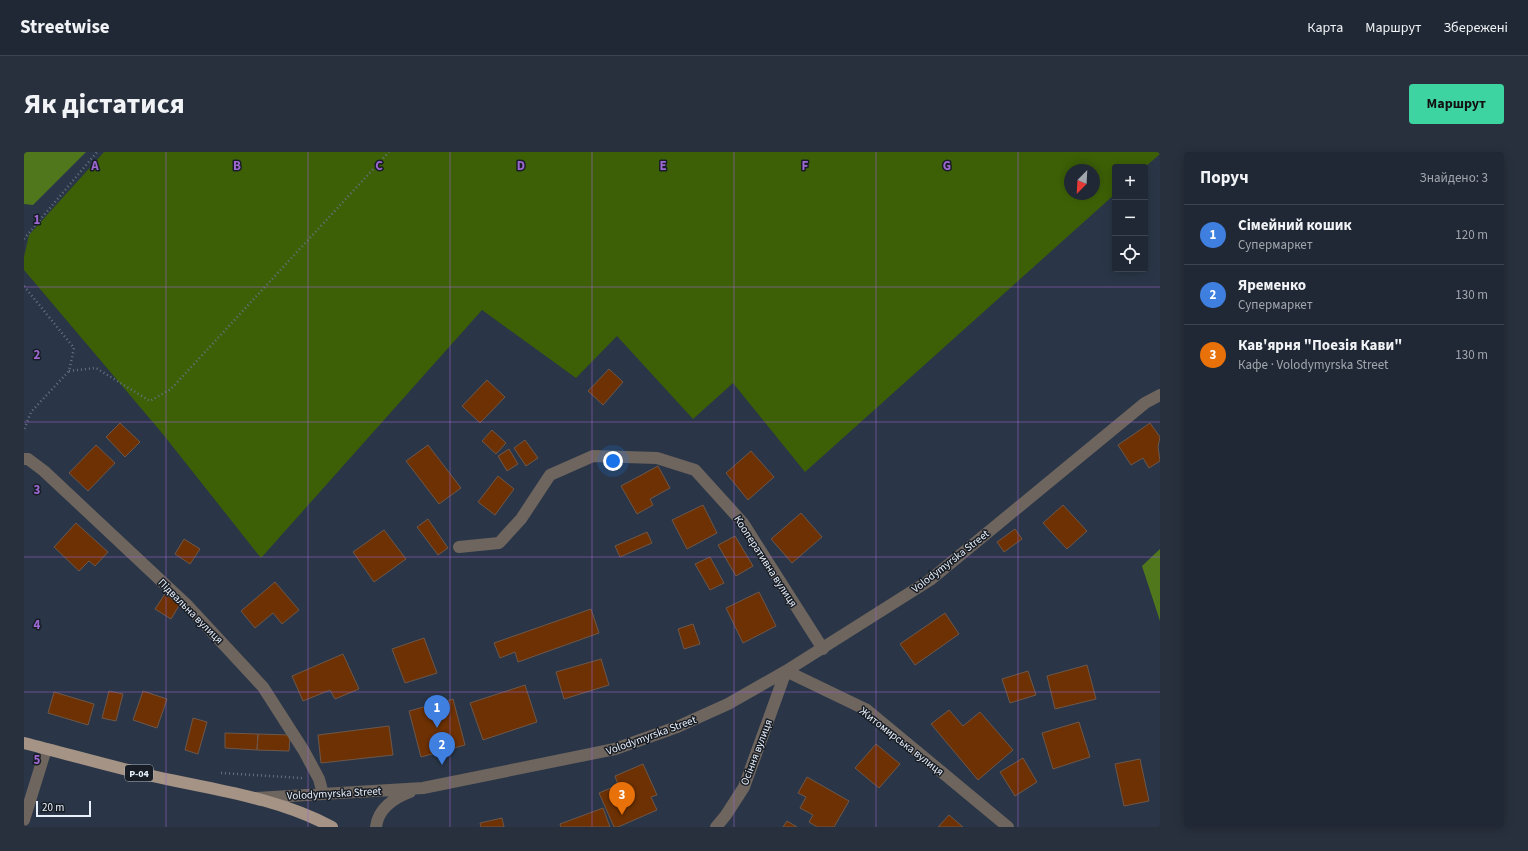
<!DOCTYPE html>
<html lang="uk">
<meta charset="utf-8">
<style>
body{margin:0;font-family:"Source Sans 3",sans-serif;background:#28303d;color:#f1f3f6}
.controls{position:absolute;right:12px;top:12px;display:grid;overflow:hidden;border-radius:4px;box-shadow:0 2px 10px #0003}
.controls button{width:36px;height:36px;display:grid;place-items:center;padding:0;border:0;border-bottom:1px solid #3d4450;background:#202835;color:#f1f3f6;font:20px sans-serif}
.compass{position:absolute;left:1040px;top:12px;width:36px;height:36px;border-radius:50%;background:#202835;box-shadow:0 2px 10px #0003;rotate:204deg}
.scale{position:absolute;left:12px;bottom:10px;width:55px;box-sizing:border-box;padding-left:4px;border:2px solid #e8f0fb;border-top:0;font-size:11px;line-height:14px;white-space:nowrap;color:#e8f0fb;-webkit-text-stroke:3px #181d25;paint-order:stroke}
.you{position:absolute;left:589px;top:309px;width:14px;height:14px;margin:-10px;border:3px solid #fff;border-radius:50%;background:#1a73e8;box-shadow:0 0 0 6px #1a73e833}
.badge{display:grid;place-items:center;width:26px;height:26px;border-radius:50%;background:#3ed4a2;color:#fff;font-size:13px;font-weight:700}
.pin{position:absolute;translate:-50% -33px;filter:drop-shadow(0 1px 2px #0008)}
.pin::after{content:'';position:absolute;top:21px;width:14px;height:12px;background:inherit;clip-path:polygon(0 0,100% 0,50% 100%)}
.list{margin:0;padding:0;list-style:none}
h2{display:flex;justify-content:space-between;align-items:center;height:52px;margin:0;padding:0 16px;font-size:17px}
h2 small{font-size:13px;font-weight:400;color:#a2a6ad}
.list li{display:grid;grid-template-columns:26px 1fr auto;gap:12px;align-items:center;box-sizing:border-box;height:60px;padding:0 16px;border-top:1px solid #3d4450}
.list b{display:block;font-size:15px;white-space:nowrap}
.list p{margin:0;font-size:13px;white-space:nowrap;color:#a2a6ad}
.list em{font-size:13px;font-style:normal;color:#a2a6ad}
.icon{flex:none;width:22px;height:22px;fill:none;stroke:currentColor;stroke-width:2;stroke-linecap:round;stroke-linejoin:round}
.map{position:relative;flex:none;width:1136px;height:675px;overflow:hidden;border-radius:4px}
header{display:flex;align-items:center;gap:24px;box-sizing:border-box;height:56px;padding:0 20px;background:#202835;border-bottom:1px solid #3d4450}
header strong{font-size:19px}
nav{display:flex;gap:22px;margin-inline-start:auto;font-size:14px}
.intro{display:flex;align-items:center;justify-content:space-between;box-sizing:border-box;height:96px;padding:0 24px}
h1{margin:0;font-size:28px}
.button{padding:10px 18px;border-radius:4px;background:#3ed4a2;color:#111;font-size:14px;font-weight:700}
main{display:flex;gap:24px;padding:0 24px}
aside{flex:1;background:#202835;border-radius:4px;box-shadow:0 2px 10px #0003}
.map>svg:first-child{display:block}
</style>
<header>
<strong>Streetwise</strong>
<nav><a>Карта</a><a>Маршрут</a><a>Збережені</a></nav>
</header>
<div class="intro"><h1>Як дістатися</h1><a class="button">Маршрут</a></div>
<main>
<div class="map">
<svg width="1136" height="675" viewBox="0 0 1136 675">
<rect width="100%" height="100%" fill="#2a3647"/>
<!-- green -->
<path fill="#3d6006" fill-rule="evenodd" d="M80 0H1136V2L1121 15H1091V42L781 320 709 231 669 267 593 184 552 226 458 158 237 406 138 281 0 118V105L5 83ZM1046 18H1070V42H1046Z"/>
<!-- forest -->
<path fill="#51771d" d="M0 0H62L9 53 0 52Z
M1136 397V469L1118 414Z"/>
<!-- building -->
<path fill="#6d3103" stroke="#6d574a" d="M585 217 599 230 579 253 564 239Z
M463 228 481 245 456 271 438 254Z
M96 271 116 290 101 305 82 285Z
M1126 271 1136 285 1134 295 1136 309 1125 316 1119 306 1107 313 1094 293Z
M468 278 482 291 472 302 458 289Z
M501 288 514 306 502 314 490 296Z
M72 293 91 311 64 339 45 321Z
M404 293 437 336 415 352 382 309Z
M485 297 494 312 483 319 474 304Z
M727 299 750 325 724 348 702 321Z
M634 314 646 336 626 347 629 353 613 362 597 334Z
M474 324 490 337 471 363 454 350Z
M679 353 693 381 663 397 648 368Z
M1039 353 1063 379 1043 397 1019 371Z
M777 361 798 385 768 411 747 387Z
M404 367 424 396 414 403 393 375Z
M52 371 84 400 71 414 65 409 55 419 30 395Z
M991 377 998 387 980 400 973 390Z
M360 378 382 407 350 430 329 400Z
M623 380 628 391 596 405 591 394Z
M711 384 729 414 712 424 694 393Z
M160 387 176 397 166 412 151 402Z
M686 405 700 431 686 438 671 412Z
M251 430 275 458 258 472 249 461 231 476 217 459Z
M735 440 752 474 719 491 702 456Z
M141 442 156 452 147 467 131 457Z
M567 457 575 481 494 510 491 500 476 506 470 491Z
M921 461 935 482 891 513 876 492Z
M669 472 676 492 660 497 654 477Z
M400 486 413 521 381 531 368 497Z
M319 502 335 537 311 547 306 538 279 549 268 524Z
M577 507 585 533 540 547 532 520Z
M1063 513 1072 547 1031 557 1023 524Z
M1004 519 1012 543 986 551 978 527Z
M501 533 513 570 459 588 446 551Z
M85 539 99 542 92 569 78 566Z
M119 539 143 547 133 576 109 568Z
M30 540 70 552 64 573 24 561Z
M429 547 441 593 397 605 385 559Z
M925 558 939 574 956 560 989 598 954 628 907 572Z
M169 566 183 570 174 602 161 598Z
M1055 570 1066 605 1029 617 1018 581Z
M365 574 369 603 297 611 294 583Z
M201 581 234 582 233 598 201 596Z
M234 582 266 583 265 599 233 598Z
M852 592 876 612 855 636 831 616Z
M999 606 1013 630 991 644 976 620Z
M1116 607 1125 649 1100 654 1091 612Z
M619 612 633 643 627 645 633 658 594 675H590L575 641 594 633 591 624Z
M783 625 825 649 810 675H793L785 670 789 663 776 656 782 645 774 641Z
M579 656 586 675H537L536 672Z
M925 663 939 675H914Z
M478 666 480 675H457L456 671Z
M763 669 773 675H759Z"/>
<g fill="none" stroke-linecap="round" stroke-linejoin="round">
<!-- path -->
<path stroke="#677281" stroke-width="2.5" stroke-dasharray="1 3" stroke-linecap="butt" d="M0 87 73 0
M0 134 50 196 45 219 7 260 0 278
M45 219 72 216 126 249 147 237 365 0
M197 621 278 626"/>
<!-- minor -->
<path stroke="#6e655e" stroke-width="12" d="M0 307H4L20 319 164 454 239 535 280 599 295 627 299 642
M435 395 475 391 497 367 526 323 569 304 633 306 671 318 719 371 799 497
M232 646 399 636 591 597 653 575 704 552 762 519 906 428 1121 251 1136 243
M0 668 22 597
M352 675C354 657 370 646 386 640
M692 675 702 663 720 635 762 519 843 558 984 675"/>
<!-- major -->
<path stroke="#a59385" stroke-width="12" d="M0 591C44 602 88 615 133 625 192 638 254 646 308 675"/>
</g>
<!-- grid -->
<path fill="none" stroke="#9c67d1" stroke-width="1" stroke-opacity="0.55" d="M142 0V675M284 0V675M426 0V675M568 0V675M710 0V675M852 0V675M994 0V675M0 135H1136M0 270H1136M0 405H1136M0 540H1136"/>
<g text-anchor="middle" stroke-width="3" stroke-linejoin="round" paint-order="stroke">
<!-- shield labels -->
<rect fill="#181d25" stroke="#aab1bb" stroke-width="1" x="101" y="613" width="28" height="16" rx="3"/>
<g font-size="10" font-weight="bold" fill="#e8f0fb">
<text x="115" y="625">Р-04</text>
</g>
<!-- street labels -->
<g font-size="11" fill="#e8f0fb" stroke="#181d25">
<text transform="translate(742 409) rotate(57)" y="4">Кооперативна вулиця</text>
<text transform="translate(926 409) rotate(-38)" y="4">Volodymyrska Street</text>
<text transform="translate(167 459) rotate(45)" y="4">Підвальна вулиця</text>
<text transform="translate(627 583) rotate(-20)" y="4">Volodymyrska Street</text>
<text transform="translate(878 589) rotate(38)" y="4">Житомирська вулиця</text>
<text transform="translate(732 600) rotate(-69)" y="4">Осіння вулиця</text>
<text transform="translate(310 641) rotate(-3)" y="4">Volodymyrska Street</text>
</g>
</g>
<g font-size="13" text-anchor="middle" font-weight="bold" fill="#9c67d1" stroke="#181d25" stroke-width="3" stroke-linejoin="round" paint-order="stroke">
<text x="71" y="18">A</text>
<text x="213" y="18">B</text>
<text x="355" y="18">C</text>
<text x="497" y="18">D</text>
<text x="639" y="18">E</text>
<text x="781" y="18">F</text>
<text x="923" y="18">G</text>
<text x="13" y="72">1</text>
<text x="13" y="207">2</text>
<text x="13" y="342">3</text>
<text x="13" y="477">4</text>
<text x="13" y="612">5</text>
</g>
</svg>
<div class="controls">
<button>+</button>
<button>−</button>
<button><svg class="icon" aria-label="locate" viewBox="0 0 24 24"><circle cx="12" cy="12" r="6"/><path d="M12 2v4M12 18v4M2 12h4M18 12h4"/></svg></button>
</div>
<svg class="compass" viewBox="-18 -18 36 36"><path d="M0-13l5 13h-10z" fill="#e53935"/><path d="M0 13l5-13h-10z" fill="#a2a6ad"/></svg>
<div class="scale">20 m</div>
<div class="you"></div>
<div class="pin badge" style="left:413px;top:576px;background:#3f7fe0">1</div>
<div class="pin badge" style="left:418px;top:613px;background:#3f7fe0">2</div>
<div class="pin badge" style="left:598px;top:663px;background:#e8710a">3</div>
</div>
<aside>
<h2>Поруч<small>Знайдено: 3</small></h2>
<ul class="list">
<li><span class="badge" style="background:#3f7fe0">1</span><div><b>Сімейний кошик</b><p>Супермаркет</p></div><em>120 m</em></li>
<li><span class="badge" style="background:#3f7fe0">2</span><div><b>Яременко</b><p>Супермаркет</p></div><em>130 m</em></li>
<li><span class="badge" style="background:#e8710a">3</span><div><b>Кав'ярня &quot;Поезія Кави&quot;</b><p>Кафе · Volodymyrska Street</p></div><em>130 m</em></li>
</ul>
</aside>
</main>
